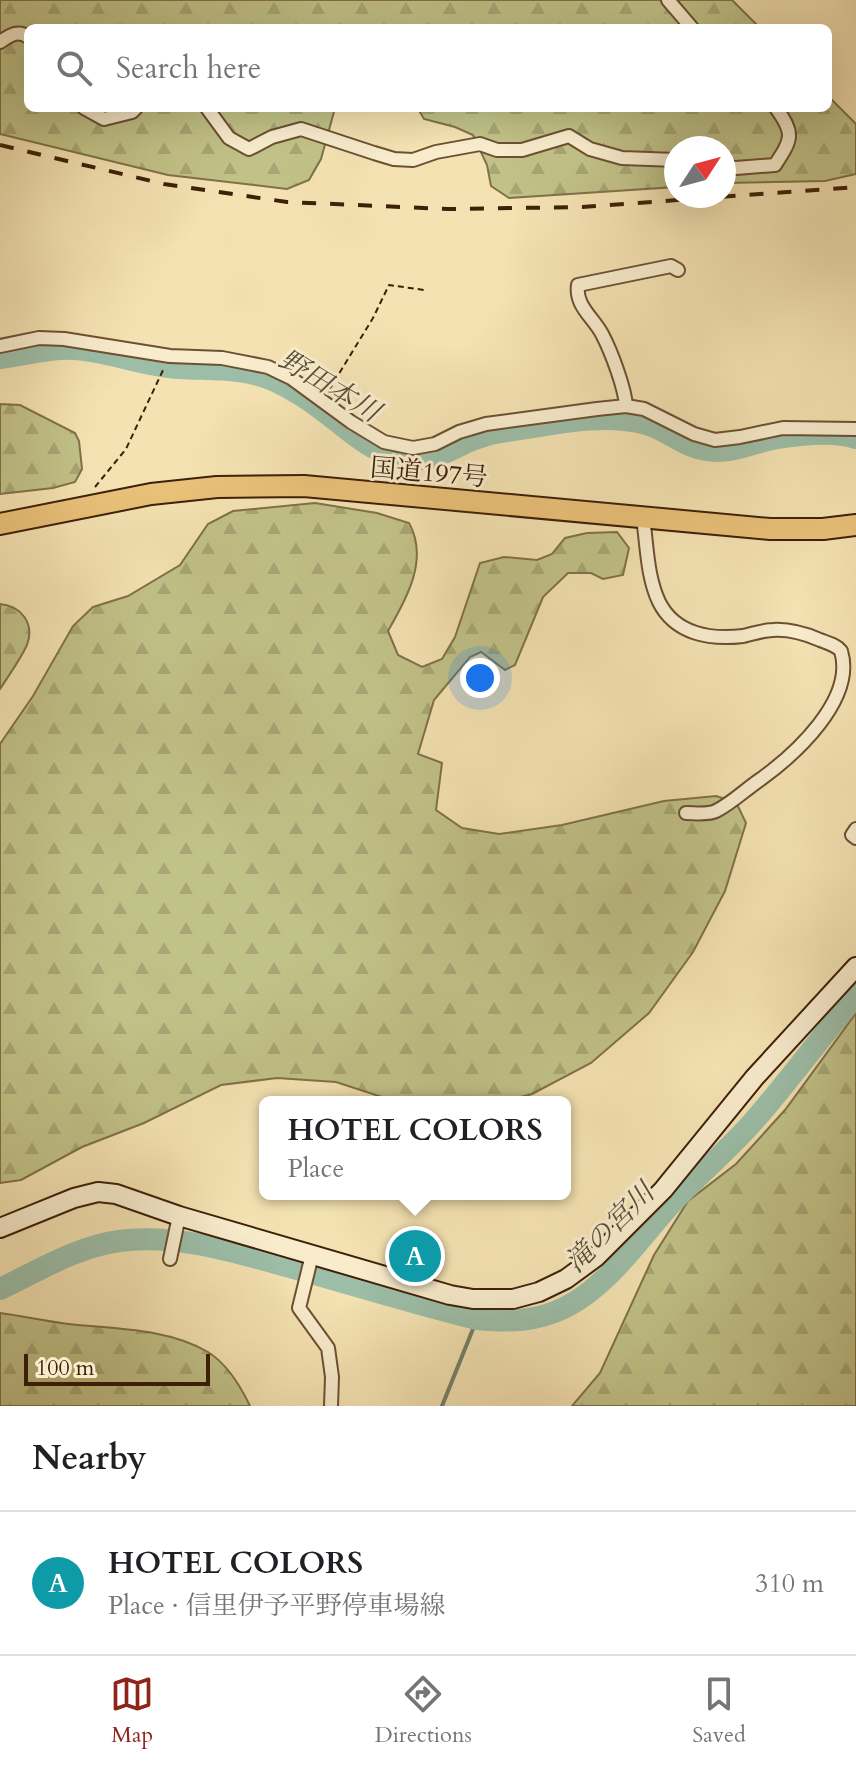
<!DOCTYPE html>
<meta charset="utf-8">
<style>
body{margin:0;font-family:Cardo,"Noto Serif JP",serif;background:#f2f2f2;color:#202124}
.compass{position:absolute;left:664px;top:136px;width:72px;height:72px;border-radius:50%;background:#fff;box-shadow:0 8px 32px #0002;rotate:54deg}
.scale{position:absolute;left:24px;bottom:20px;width:186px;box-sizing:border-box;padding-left:8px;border:4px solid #3e2008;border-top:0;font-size:22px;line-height:28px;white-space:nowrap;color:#3e2008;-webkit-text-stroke:6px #f8eccd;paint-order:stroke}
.you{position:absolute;left:480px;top:678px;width:28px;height:28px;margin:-20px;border:6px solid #fff;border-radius:50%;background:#1a73e8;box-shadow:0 0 0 12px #1a73e833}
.badge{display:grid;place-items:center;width:52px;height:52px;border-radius:50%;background:#8f2418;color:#fff;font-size:26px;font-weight:700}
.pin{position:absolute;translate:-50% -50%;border:4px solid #fff;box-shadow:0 2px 8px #0006}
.popup{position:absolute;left:259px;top:1096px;width:312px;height:104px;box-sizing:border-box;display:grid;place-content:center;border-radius:12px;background:#fff;filter:drop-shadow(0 2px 6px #0005);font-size:26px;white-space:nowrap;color:#757577}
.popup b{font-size:30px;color:#202124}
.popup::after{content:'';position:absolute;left:50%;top:100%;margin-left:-16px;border:16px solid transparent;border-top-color:#fff}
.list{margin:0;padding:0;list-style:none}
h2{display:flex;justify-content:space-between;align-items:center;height:104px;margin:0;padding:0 32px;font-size:34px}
h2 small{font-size:26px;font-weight:400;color:#757577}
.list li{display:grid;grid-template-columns:52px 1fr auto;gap:24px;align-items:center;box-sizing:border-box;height:144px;padding:0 32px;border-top:2px solid #e0e0e0}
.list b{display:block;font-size:30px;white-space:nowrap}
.list p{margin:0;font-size:26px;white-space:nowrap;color:#757577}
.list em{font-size:26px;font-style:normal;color:#757577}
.icon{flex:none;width:44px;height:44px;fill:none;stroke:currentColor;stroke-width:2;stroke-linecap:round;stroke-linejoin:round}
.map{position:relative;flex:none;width:856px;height:1406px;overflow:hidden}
.search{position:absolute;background:#fff;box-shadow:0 8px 32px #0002;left:24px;right:24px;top:24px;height:88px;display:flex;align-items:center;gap:20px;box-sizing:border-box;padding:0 28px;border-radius:12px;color:#757577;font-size:30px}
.sheet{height:248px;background:#fff}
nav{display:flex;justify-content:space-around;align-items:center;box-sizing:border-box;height:112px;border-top:2px solid #e0e0e0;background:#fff;font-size:22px;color:#757577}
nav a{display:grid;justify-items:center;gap:4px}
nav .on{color:#8f2418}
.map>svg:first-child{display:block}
</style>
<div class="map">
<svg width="856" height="1406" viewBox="0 0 856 1406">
<defs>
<pattern id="forest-firs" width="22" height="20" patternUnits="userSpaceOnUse" patternTransform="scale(2)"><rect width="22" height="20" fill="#c1c288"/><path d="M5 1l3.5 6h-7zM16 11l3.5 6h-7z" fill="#a7a674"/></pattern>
</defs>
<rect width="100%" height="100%" fill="#f4e2b2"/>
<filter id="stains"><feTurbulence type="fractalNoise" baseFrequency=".0025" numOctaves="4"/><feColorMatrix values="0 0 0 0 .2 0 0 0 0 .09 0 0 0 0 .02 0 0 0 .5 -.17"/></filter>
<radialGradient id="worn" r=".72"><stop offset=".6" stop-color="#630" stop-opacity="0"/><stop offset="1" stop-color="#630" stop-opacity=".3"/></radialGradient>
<!-- forest -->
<path fill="url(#forest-firs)" stroke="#807148" stroke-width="2" d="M0 0H732L760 28H28V108H335L321 159 309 180 287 189 168 175 0 134Z
M828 96 856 124V174L825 181 724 183V148H676V187L509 198 491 186 487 165 473 135 455 127 424 119 418 109 828 108Z
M0 404 20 405 75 433 79 441 82 469 75 482 53 488 0 494Z
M315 503 377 513 409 523C429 559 407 598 388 631L398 655 422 667 442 659 455 637 480 563 504 557 537 560 552 554 565 538 587 533 617 532 629 548 623 575 603 579 591 573H568L543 597 515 665 505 670 481 652 470 657 434 700 418 754 442 763 436 810 462 828 499 834 562 825 664 801 716 796 736 802 746 823 725 891 693 952 649 1013 591 1063 532 1094 502 1102H397L336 1082 277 1078 221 1085 144 1123 82 1147 21 1180 0 1183V744L33 696 73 626 93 607 128 596 180 565 208 524 233 511Z
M0 604C21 606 35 623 27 645 20 660 9 675 0 689Z
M856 1013V1406H572L600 1373 654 1255 688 1201 736 1164 785 1110Z
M0 1313C23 1316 45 1321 68 1324 114 1329 167 1328 208 1352 227 1364 241 1387 250 1406H0Z"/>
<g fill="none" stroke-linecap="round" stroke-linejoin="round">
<!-- stream -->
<path stroke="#767f68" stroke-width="4" d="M442 1406 477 1319"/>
<!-- river -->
<path stroke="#9cbea8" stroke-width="22" d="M0 358C20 356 40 350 60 349 101 347 139 366 179 368 212 370 244 367 275 381 292 389 311 401 326 413 353 433 374 456 410 459 434 462 451 449 472 440 483 436 495 432 507 431 551 425 602 412 646 424 667 430 684 447 707 450 729 454 750 444 772 439 796 435 832 430 856 438
M0 1289C38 1271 76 1247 119 1241 177 1233 238 1253 294 1268 355 1285 415 1304 477 1319 509 1322 536 1322 566 1307 609 1285 638 1240 670 1205 696 1177 726 1152 752 1123 788 1082 821 1037 856 995"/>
<defs>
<path id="minor" d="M668 0 692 28
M0 42C9 36 18 29 28 37
M84 108 104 119 132 112 136 108
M207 108 229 138 249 149 272 137 301 129 374 153 394 159 413 160 436 152 480 144 497 150H522L569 136 590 149 622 158 676 160
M724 167 736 168 775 165C792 139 795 134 776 108
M0 346 39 338 64 339 170 356 222 358 268 367 291 378 351 422 384 442 413 448 435 444 459 432 486 424 597 409 626 406 644 409 694 434 715 440 740 437 783 428 856 429
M626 406C625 388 611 351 602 334 593 317 575 306 578 285L671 266 678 270
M643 518C647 545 647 577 659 602 675 634 710 640 743 636 753 634 763 630 773 630 789 629 806 634 820 640 828 643 836 645 841 651 856 700 794 755 761 779 746 789 732 803 716 811 708 815 695 813 686 813
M856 829 852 835 856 838
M312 1255 299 1308 328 1348 332 1377 331 1406
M170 1259 179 1216"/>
<path id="secondary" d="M0 1228 74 1198 98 1192 116 1194 179 1216 450 1295 473 1299H513L539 1292 566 1279 596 1257 663 1190 755 1077 856 967"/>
<path id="trunk" d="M0 524 151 494 217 487 304 486 770 529H823L856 525"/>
</defs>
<!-- minor casing -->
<use href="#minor" stroke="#6c5032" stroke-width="16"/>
<!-- secondary casing -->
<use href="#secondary" stroke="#3e2008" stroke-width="22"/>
<!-- trunk casing -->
<use href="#trunk" stroke="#3e2008" stroke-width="24"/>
<!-- path -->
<path stroke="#3e2008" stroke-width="2" stroke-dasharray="6 4" stroke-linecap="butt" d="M329 390 373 318 389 285 424 290
M95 487 126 449 164 368"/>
<!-- minor -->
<use href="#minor" stroke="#f8eccd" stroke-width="12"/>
<!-- secondary -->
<use href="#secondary" stroke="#f8eccd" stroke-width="18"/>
<!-- trunk -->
<use href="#trunk" stroke="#eac179" stroke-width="20"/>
<!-- rail -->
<path stroke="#3e2008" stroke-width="4" stroke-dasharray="14 14" stroke-linecap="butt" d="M0 145 164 184 287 202 448 209 582 207 856 187"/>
</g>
<g text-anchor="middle" stroke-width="6" stroke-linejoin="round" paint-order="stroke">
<!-- street labels -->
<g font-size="26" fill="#3e2008" stroke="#f8eccd">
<text transform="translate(429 472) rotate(5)" y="9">国道197号</text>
</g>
<!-- water labels -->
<g font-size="28" font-style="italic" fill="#5a4f38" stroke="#f8eccd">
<text transform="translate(330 385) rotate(31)" y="10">野田本川</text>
<text transform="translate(609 1227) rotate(-45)" y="10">滝の宮川</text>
</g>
</g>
<rect width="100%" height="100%" filter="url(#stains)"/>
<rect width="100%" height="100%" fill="url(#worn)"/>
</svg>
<svg class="compass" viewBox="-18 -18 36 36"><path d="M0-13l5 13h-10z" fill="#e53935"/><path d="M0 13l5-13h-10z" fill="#757577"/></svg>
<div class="scale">100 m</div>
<div class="you"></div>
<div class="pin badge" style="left:415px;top:1256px;background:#0f9aa8">A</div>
<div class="popup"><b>HOTEL COLORS</b>Place</div>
<div class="search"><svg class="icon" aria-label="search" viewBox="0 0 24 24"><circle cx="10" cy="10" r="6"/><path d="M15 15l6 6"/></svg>Search here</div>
</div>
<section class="sheet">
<h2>Nearby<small></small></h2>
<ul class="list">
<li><span class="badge" style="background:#0f9aa8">A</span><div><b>HOTEL COLORS</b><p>Place · 信里伊予平野停車場線</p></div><em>310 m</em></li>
</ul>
</section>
<nav>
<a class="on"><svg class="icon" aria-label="map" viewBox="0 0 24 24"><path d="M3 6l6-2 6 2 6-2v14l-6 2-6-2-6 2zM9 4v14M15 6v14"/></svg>Map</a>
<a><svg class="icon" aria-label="directions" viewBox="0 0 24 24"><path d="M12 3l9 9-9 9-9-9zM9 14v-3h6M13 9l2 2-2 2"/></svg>Directions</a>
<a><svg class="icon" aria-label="saved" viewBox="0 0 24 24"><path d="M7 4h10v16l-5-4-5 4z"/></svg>Saved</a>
</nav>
